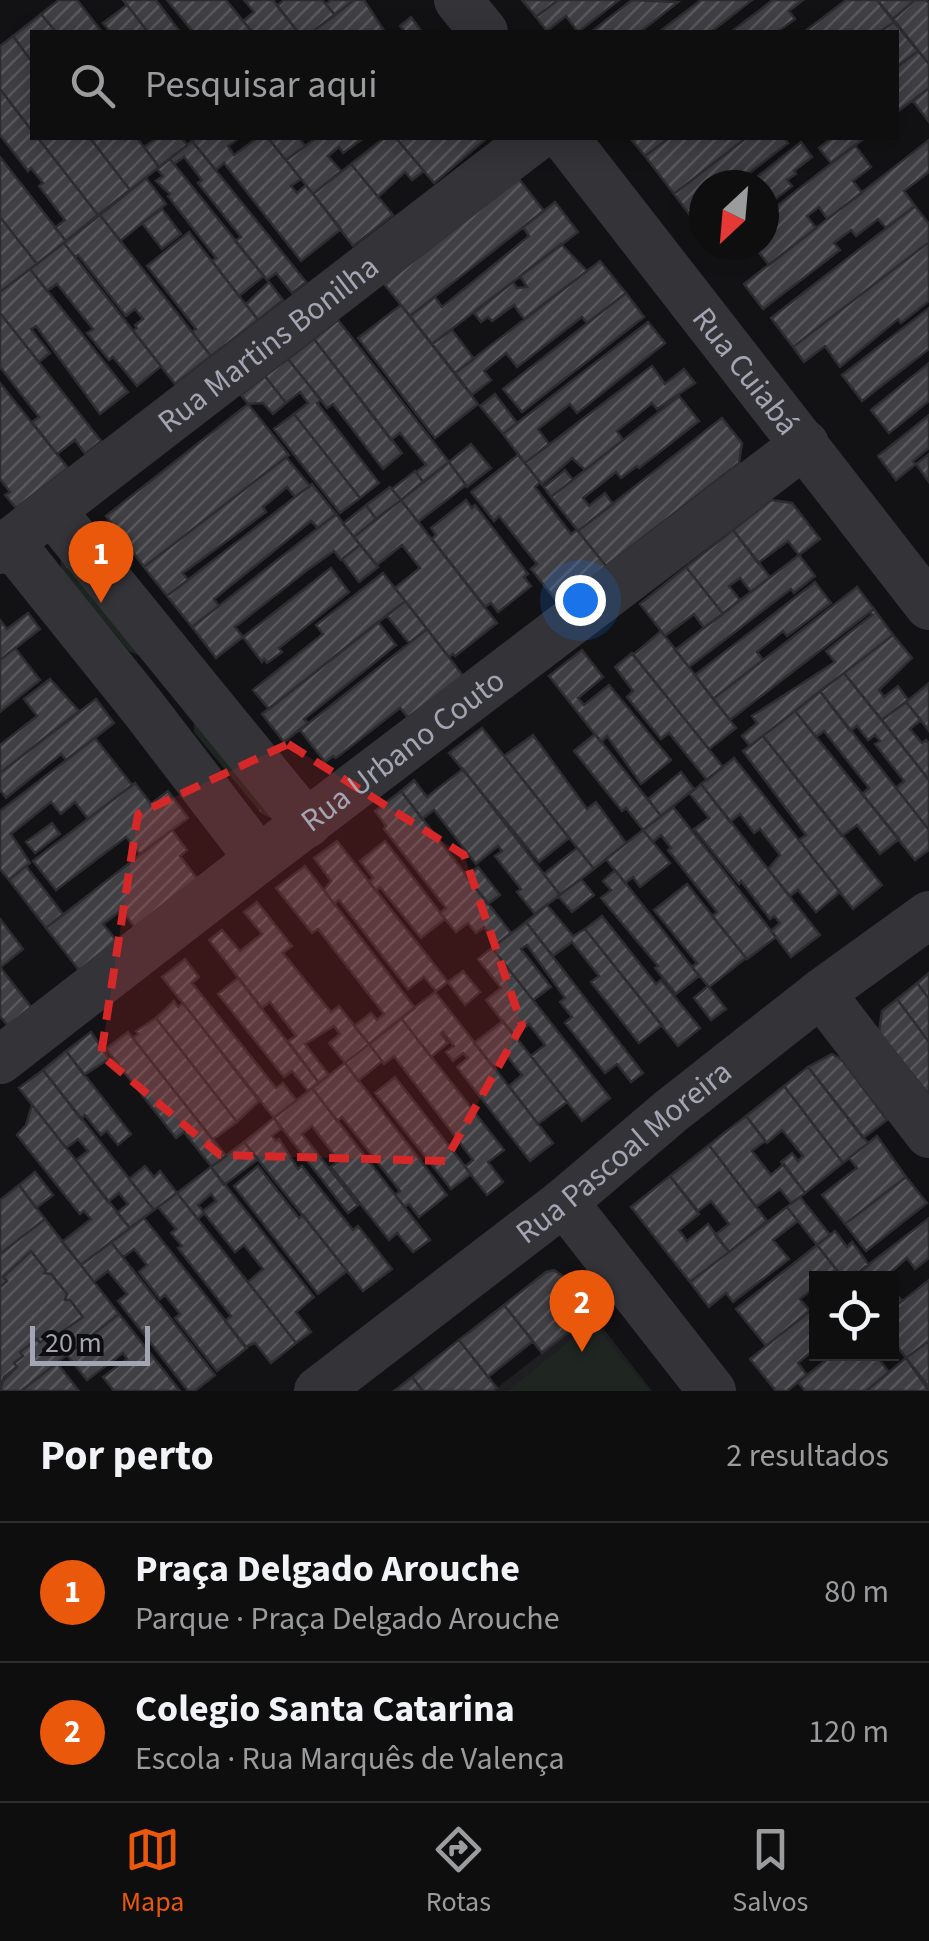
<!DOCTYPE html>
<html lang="pt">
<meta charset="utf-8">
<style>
body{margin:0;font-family:"Source Sans 3",sans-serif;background:#171718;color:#f1f3f6}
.controls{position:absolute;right:30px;bottom:30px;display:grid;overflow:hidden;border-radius:0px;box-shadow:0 5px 25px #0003}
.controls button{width:90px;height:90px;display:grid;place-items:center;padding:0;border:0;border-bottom:2px solid #2e2e2f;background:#0e0e0f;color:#f1f3f6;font:50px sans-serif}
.compass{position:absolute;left:689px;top:170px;width:90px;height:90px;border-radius:50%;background:#0e0e0f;box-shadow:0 5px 25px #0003;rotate:206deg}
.scale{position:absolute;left:30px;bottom:25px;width:120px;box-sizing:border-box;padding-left:10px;border:5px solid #a4a5b3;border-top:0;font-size:28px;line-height:35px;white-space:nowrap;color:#a4a5b3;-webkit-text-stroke:8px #0d0d0f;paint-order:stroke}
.you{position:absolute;left:580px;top:600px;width:35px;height:35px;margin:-25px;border:8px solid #fff;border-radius:50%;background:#1a73e8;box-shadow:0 0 0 15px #1a73e833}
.badge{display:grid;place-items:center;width:65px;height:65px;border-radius:50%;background:#ea580c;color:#fff;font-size:32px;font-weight:700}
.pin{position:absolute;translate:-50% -82px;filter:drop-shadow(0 2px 5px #0008)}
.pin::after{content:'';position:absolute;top:52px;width:35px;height:30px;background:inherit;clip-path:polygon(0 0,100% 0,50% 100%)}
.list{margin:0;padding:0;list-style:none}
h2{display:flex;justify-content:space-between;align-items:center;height:130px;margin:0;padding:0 40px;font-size:42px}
h2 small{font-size:32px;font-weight:400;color:#9b9c9e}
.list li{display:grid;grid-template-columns:65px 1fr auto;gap:30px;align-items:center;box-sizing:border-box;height:140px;padding:0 40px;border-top:2px solid #2e2e2f}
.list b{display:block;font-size:38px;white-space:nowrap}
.list p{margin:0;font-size:32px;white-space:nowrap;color:#9b9c9e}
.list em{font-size:32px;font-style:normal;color:#9b9c9e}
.icon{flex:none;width:55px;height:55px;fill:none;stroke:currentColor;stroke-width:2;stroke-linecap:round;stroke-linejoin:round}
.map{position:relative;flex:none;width:929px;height:1391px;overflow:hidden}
.search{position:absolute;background:#0e0e0f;box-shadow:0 5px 25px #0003;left:30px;right:30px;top:30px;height:110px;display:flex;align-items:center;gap:25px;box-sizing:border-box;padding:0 35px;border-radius:0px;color:#9b9c9e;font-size:38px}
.sheet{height:410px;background:#0e0e0f}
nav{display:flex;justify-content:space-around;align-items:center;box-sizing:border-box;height:140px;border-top:2px solid #2e2e2f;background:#0e0e0f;font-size:28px;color:#9b9c9e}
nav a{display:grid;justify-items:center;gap:5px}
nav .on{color:#ea580c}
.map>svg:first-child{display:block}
</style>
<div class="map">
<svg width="929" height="1391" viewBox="0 0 929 1391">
<defs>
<pattern id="grass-tufts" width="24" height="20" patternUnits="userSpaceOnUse" patternTransform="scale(2.5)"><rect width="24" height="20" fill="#1f2621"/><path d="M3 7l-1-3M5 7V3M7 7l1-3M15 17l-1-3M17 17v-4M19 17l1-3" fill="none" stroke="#3d423f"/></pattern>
<pattern id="building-hatch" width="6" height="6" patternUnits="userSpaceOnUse" patternTransform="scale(2.5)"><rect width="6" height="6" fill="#3f3f44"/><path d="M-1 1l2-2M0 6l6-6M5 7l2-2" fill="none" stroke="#58585d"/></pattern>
</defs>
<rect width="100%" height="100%" fill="#121214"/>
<!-- built -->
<path fill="#1f1e20" d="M592 1314 652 1391H493Z"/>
<!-- grass -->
<path fill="url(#grass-tufts)" d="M61 557 142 653 138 655 129 651 61 569Z
M194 720 275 816 271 818 262 814 194 732Z"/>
<!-- pitch -->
<path fill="#1f2621" d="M593 1322 649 1391H508Z"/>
<!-- building -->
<path fill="url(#building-hatch)" stroke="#2d2c2f" stroke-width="2.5" fill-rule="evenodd" d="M59 0H77L102 32H56L41 14Z
M123 0H156L180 32H148Z
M167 0H226L252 32H193Z
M244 0H273L298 32H252L243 21 254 12Z
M284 0H322L335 15 312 32H298L277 6Z
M331 0H354L335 15 326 4Z
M354 0H364L385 32H312Z
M522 0H558L536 17Z
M558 0H619L578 32 566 16 547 31 536 17Z
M632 0 678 2 640 32H591Z
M701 0H752L711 32H659Z
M773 0H803L789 11 795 19 777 32H731Z
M846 0H877L894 22 880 32H804Z
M877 0H915L893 19Z
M915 0H926L929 3V64L893 19Z
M127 5 148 32H110L103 23Z
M41 14 56 32H32V62L13 36Z
M411 17 422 32H405L400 26Z
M894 22 918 51 897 67 896 32H880Z
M13 36 32 62V131L0 89V46Z
M918 51 929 64V88L896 113V68Z
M929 88V122L913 101Z
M0 89 32 131V138H38L98 215 66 241 55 228 65 220 39 186 43 183 31 168 28 171 0 135Z
M38 138H90L130 190 98 215Z
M90 138H137L159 167 130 190Z
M157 138H182L187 145 159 167 144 147Z
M197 138H239L228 146 234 155 257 138H268L301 179 291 186 297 193 306 185 341 229 301 261 224 163 216 170 192 141Z
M268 138H299L305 146 286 160Z
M316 138H364L343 153 339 147 328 156 341 171 313 194 286 160Z
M384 138H396L424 171 412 180 405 172 378 197 351 164Z
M396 138H487L434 183Z
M630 138H669L645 156Z
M669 138H746L674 194 645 156Z
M746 138H784L788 143 734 185H704V209L692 218 674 194Z
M832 138H865L831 163 819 148Z
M929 140V172L904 191 915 206 886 228 878 219 856 236 851 230 834 243 840 250 763 309 744 284Z
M192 141 306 282 292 293 276 273 267 280 235 241 241 237 198 183 202 180 184 157 174 164 170 159Z
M801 142 812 157 794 171 796 174 787 180 792 186 764 208V185H747Z
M855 145 871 167 853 181 862 193 827 219 819 207 807 216 816 228 769 265 753 245H764V216Z
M0 157 66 241 37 264 0 217Z
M170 159 264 276 239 296 212 261 216 258 168 196 170 194 156 181 163 176 157 169Z
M351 164 393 215 353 246 313 194Z
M146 178 166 204 120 241 100 215Z
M519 179 544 211 410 316 384 284Z
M555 202 578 232 432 344 410 316 435 297 442 307 529 236 523 227Z
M915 206 929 224V242L793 347 771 318Z
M162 209 181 234 162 249 142 223Z
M100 215 211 356 175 384 133 331 137 328 135 325 143 319 135 309 126 316 78 255 75 257 64 243Z
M0 217 37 264 0 292Z
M189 232 258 320 211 356 192 332 196 329 147 266Z
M929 242V301L901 323 898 319 840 367 825 346 804 362 793 347Z
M64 243 161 366 137 386 113 357 109 360 87 333 93 329 57 284 47 291 30 269Z
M561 244 587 271 524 319 514 305 492 321 488 317 481 322 474 313 513 282 517 288 527 287 520 276Z
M600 261 626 293 587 323 582 317 517 367 506 353 484 371 491 380 472 395 455 373Z
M30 269 128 392 100 414 36 326 31 329 50 353 39 362 0 313V292Z
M269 282 283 300 258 320 246 304Z
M626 293 644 317 522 412 503 389Z
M401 305 478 404 435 438 358 338Z
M929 308V349L862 401 842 375Z
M0 313 101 441 85 454 75 440 57 454 32 422 39 417 0 367Z
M338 320 449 462 423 482 416 472 426 465 400 433 391 440 314 339Z
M648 322 665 343 577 413 570 404 538 429 549 444 525 463 503 434Z
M452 330 474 359 455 373 432 344Z
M314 339 402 453 383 469 333 404 327 408 288 359Z
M288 359 321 400 317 403 379 483 360 498 294 414 308 403 300 392 286 403 265 376Z
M929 363V401L889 433 871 410Z
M652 366 665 384 684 369 695 383 657 409 652 403 617 431 623 440 585 470 572 458 542 485 525 463Z
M265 376 286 403 273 414 263 403 248 404 241 395Z
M0 383 68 468 16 508 5 495 10 492 0 479Z
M495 394 517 423 503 434 480 406Z
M679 396 699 421 639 468 637 466 621 478 616 472 583 498 589 506 605 493 613 504 578 531 551 497Z
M248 404 289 455 144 567 106 516Z
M294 414 360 498 340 513 274 429Z
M929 415V448L913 461 916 464 896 480 878 456Z
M722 418 742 443 739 463 606 566 578 531Z
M471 444 491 468 467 487 449 462Z
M929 454V482L916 464Z
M518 455 540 482 535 487 571 534 577 530 606 566 559 604 531 569 537 564 499 516 494 521 471 492Z
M286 457 310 486 295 497 287 487 263 507 266 512 183 573 188 580 167 596 144 567Z
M449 462 466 485 418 522 401 500Z
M565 470 573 480 551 497 544 487Z
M415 471 423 482 401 500 392 489Z
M312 484 336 514 318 528 311 521 214 599 219 606 192 627 167 596Z
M390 487 401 500 376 519 366 505Z
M401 500 497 623 455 656 453 654 449 657 395 588 420 568 402 545 377 565 354 537Z
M466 500 472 508 475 505 528 574 524 577 531 586 498 612 491 603 485 607 432 539 436 535 431 528Z
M771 500 792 503 820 539 799 555 788 541 758 563 733 530Z
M366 505 376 519 354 537 343 524Z
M336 514 360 545 341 560 334 551 306 571 235 627 243 637 216 658 192 627Z
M733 530 770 577 751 592 740 578 729 586 740 600 723 614 686 567Z
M360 545 378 567 359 582 342 559Z
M799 555 815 576 794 593 791 589 689 667 675 650Z
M686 567 723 614 704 628 694 614 665 636 640 604Z
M331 568 349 592 279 648 282 652 267 663 264 659 262 662 243 637Z
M383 573 405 601 269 709 253 690 323 634 316 625Z
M815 582 831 603 787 636 783 631 757 652 763 660 713 699 695 675Z
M857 587 874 609 730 720 713 699Z
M405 601 427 629 409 643 387 616Z
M874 609 893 635 750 746 742 736 757 723 752 716 835 662 826 651 872 615 870 612Z
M28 613 40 629 0 660V620L7 629Z
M378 622 396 645 304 719 308 723 284 742 262 714Z
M427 629 464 677 410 720 400 708 336 758 333 756 325 762 300 730Z
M661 631 736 728 709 749 633 655Z
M893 635 912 658 879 690 884 697 898 686 908 700 882 720 844 673Z
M15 648 40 680 0 712V660Z
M582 650 603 677 578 698 584 705 609 685 671 760 641 784 607 736 601 742 549 676Z
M632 653 723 767 707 780 669 733 661 739 627 697 633 691 615 667Z
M844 673 929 780V830L896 788 904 781 875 744 880 741 875 735 868 740 857 726 850 731 820 691Z
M50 679 79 711 0 773V745L37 716 24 699Z
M929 683V731L906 702Z
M820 691 929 830V850L915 860 862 794 869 788 824 731 816 737 795 711Z
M96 699 114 723 66 760 61 754 6 798 0 790V773Z
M906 702 921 720 910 729 922 743 926 740 929 743V780L882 720Z
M795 711 899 839 880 854 857 825 842 836 763 736Z
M482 728 569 838 539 862 449 753Z
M595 734 661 816 643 830 626 808 622 811 574 751Z
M533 735 587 809 596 802 626 843 594 869 504 756Z
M763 736 882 885 853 909 799 840 806 835 743 751Z
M95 738 132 785 88 819 75 802 61 814 51 802 11 834 30 863 9 880 0 869V811Z
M734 758 840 892 816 912 798 890 790 896 768 869 780 855 760 829 754 833 740 814 730 822 701 784Z
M463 769 560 895 535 914 517 892 521 889 495 856 502 851 498 846 476 864 434 810 422 819 401 791 414 780 427 797Z
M681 772 694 789 661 816 648 799Z
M135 783 151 804 168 791 188 818 140 854 126 837 56 890 33 861Z
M701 784 820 935 791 957 771 931 780 923 774 916 770 919 741 881 739 884 694 829 709 818 690 794Z
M401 791 511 933 497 944 484 927 476 933 468 923 456 932 440 913 446 908 384 829 386 826 375 811Z
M673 807 776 937 747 959 712 916 717 912 668 850 671 848 661 835 653 842 643 830Z
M52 823 60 834 35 853 26 842Z
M172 830 187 850 180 856 199 881 136 929 122 910 103 924 120 945 82 974 46 928Z
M643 830 670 863 640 887 633 877 625 883 606 859Z
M337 841 448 982 436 991 424 977 408 989 339 900 334 904 324 890 331 881 314 858Z
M385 841 445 919 421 938 380 887 376 891 369 882 373 878 360 861Z
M577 848 594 869 560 895 544 874Z
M26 866 63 914 46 928 9 880Z
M305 866 415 1008 369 1044 354 1026 371 1013 377 1020 384 1014 318 929 312 933 276 888Z
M478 867 500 895 488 904 466 876Z
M615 870 699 976 676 994 655 968 658 966 601 898 611 890 603 881Z
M581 879 594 895 572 912 558 896Z
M687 884 746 958 709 987 692 967 697 963 654 910Z
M257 902 292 946 283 953 331 1012 339 1006 369 1044 345 1063 329 1043 340 1034 334 1026 305 1044 329 1075 319 1083 288 1041 296 1036 270 1002 262 1008 209 940 222 930 240 951 262 934 244 912Z
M547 905 573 936 585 929 662 1025 639 1043 591 982 599 976 572 942 553 956 526 922Z
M602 916 656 984 661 980 700 1028 678 1046 585 929Z
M0 919 23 949 0 968Z
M526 922 643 1073 631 1082 617 1064 605 1073 565 1023 572 1017 560 1002 565 998 527 945 521 949 551 987 533 1000 492 948Z
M492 948 610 1098 582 1121 531 1056 545 1045 529 1024 514 1036 486 1000 501 988 478 959Z
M185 959 199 977 192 983 276 1088 283 1083 296 1100 274 1118 162 977Z
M0 967 35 1012 11 1030 0 1016Z
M463 971 480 992 465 1005 448 982Z
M929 973V999L917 983Z
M238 978 319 1083 308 1091 292 1071 284 1077 218 994Z
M917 983 929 999V1042L897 999Z
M708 986 726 1009 711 1020 694 998Z
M435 992 553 1143 530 1161 457 1067 468 1058 463 1053 453 1061 446 1052 454 1046 443 1032 441 1034 448 1043 431 1057 401 1018Z
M897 999 929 1042V1095L879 1032 882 1011Z
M174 1001 178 1007 183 1003 259 1101 237 1122 156 1018Z
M156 1018 237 1122 218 1136 212 1139 133 1038 138 1034 136 1031Z
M401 1018 504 1150 488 1162 503 1182 487 1195 465 1167 473 1160 394 1056 384 1064 369 1044Z
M503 1021 567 1102 538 1124 509 1086 522 1075 507 1056 493 1067 474 1043Z
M91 1032 109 1059 84 1075 66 1051Z
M128 1032 226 1156 212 1167 184 1132 176 1138 106 1049Z
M369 1044 382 1061 358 1081 345 1063Z
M66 1051 131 1134 118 1145 107 1131 101 1135 85 1115 81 1119 43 1070Z
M832 1054 842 1060 887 1120 863 1138 808 1067Z
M345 1063 447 1195 419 1217 409 1204 405 1207 395 1195 400 1191 342 1117 337 1121 312 1088Z
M808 1067 868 1143 843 1163 784 1086Z
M43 1070 154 1210 130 1228 117 1213 128 1204 119 1193 108 1202 76 1160 88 1151 78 1139 66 1148 19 1088Z
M395 1077 471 1174 451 1189 375 1093Z
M784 1086 843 1163 805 1193 781 1162 792 1153 798 1161 803 1156 782 1130 767 1143 746 1116Z
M312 1088 430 1240 413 1252 397 1233 389 1240 331 1167 339 1161 312 1126 302 1134 358 1205 348 1213 274 1118Z
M32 1105 130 1228 81 1265 62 1242 91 1219 84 1211 80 1214 17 1135 26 1125Z
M746 1116 765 1141 752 1151 771 1175 784 1164 805 1193 791 1203 780 1189 756 1207 709 1145Z
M274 1118 281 1129 272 1136 276 1141 279 1139 298 1169 302 1166 353 1230 358 1226 392 1269 363 1291 244 1142Z
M877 1136 906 1177 845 1224 822 1195 857 1168 849 1158Z
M244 1142 258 1159 224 1185 211 1167Z
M709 1145 767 1221 729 1252 715 1235 729 1224 711 1201 698 1211 670 1176Z
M145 1166 154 1177 160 1171 177 1193 154 1210 129 1179Z
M258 1166 299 1218 303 1215 347 1271 318 1294 234 1186Z
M211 1167 314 1297 296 1312 311 1332 296 1343 248 1282 263 1269 244 1245 235 1252 204 1213 198 1219 177 1193ZM211 1194 216 1201 203 1211 198 1205Z
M35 1172 53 1195 36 1208 19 1185Z
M670 1176 699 1214 679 1230 687 1241 708 1224 729 1252 690 1282 631 1207Z
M906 1177 927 1203 866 1251 845 1224Z
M19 1185 45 1219 0 1254V1200Z
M177 1193 296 1343 271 1363 255 1343 245 1347 225 1321 231 1316 178 1248 182 1246 171 1233 176 1229 158 1207Z
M800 1197 830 1235 817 1245 787 1207Z
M787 1207 798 1221 773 1240 789 1259 733 1302 726 1293 709 1307 690 1282Z
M144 1218 247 1348 217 1371 175 1318 180 1314 165 1295 160 1299 139 1272 147 1265 134 1249 123 1257 111 1242Z
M929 1218V1258L915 1269 907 1258 884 1278H851Z
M45 1219 119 1314 21 1391H0L4 1377 17 1367 14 1363 23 1356 20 1352 37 1339 40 1343 48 1336 50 1340 83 1317 70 1300H65L67 1294 51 1274 44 1273 46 1270 31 1251 3 1277 7 1281 0 1287V1254Z
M835 1231 847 1247 852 1242 869 1265 851 1278H843L817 1245Z
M111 1242 215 1375 195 1391H188L118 1301 127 1294 108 1271 94 1282 81 1265Z
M817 1245 843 1278H816V1286L800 1299 810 1311 766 1346 736 1309Z
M31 1251 46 1270 44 1273 51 1274 67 1294 65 1300H70L83 1317 50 1340 48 1336 40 1343 37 1339 20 1352 23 1356 14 1363 17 1367 0 1384V1287L7 1281 3 1277Z
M554 1270 564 1277 592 1314 542 1353 504 1305 546 1272Z
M929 1280V1341L906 1358 892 1339V1309Z
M892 1288 902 1301 892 1309Z
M504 1305 533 1341 488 1377 459 1340Z
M816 1306V1348L798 1363 807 1375 787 1391H776L750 1359Z
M119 1314 180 1391H114L103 1377 127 1359 123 1353 87 1380 67 1355Z
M459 1340 497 1388 493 1391H423L412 1377Z
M929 1341V1387L906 1358Z
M834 1354H875L889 1372 866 1391H805L798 1382Z
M906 1358 929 1391H866L889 1372Z
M57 1363 79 1391H21Z
M412 1377 423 1391H394Z"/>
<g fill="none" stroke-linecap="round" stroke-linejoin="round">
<!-- street -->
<g stroke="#343338" stroke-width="48">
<path d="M458 0 484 32"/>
<path id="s1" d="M565 138 929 606"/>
<path d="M52 511 307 824"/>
<path d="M10 542 144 709 259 859"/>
<path id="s2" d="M0 550 535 138"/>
<path d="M821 993 929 1134"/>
<path id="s3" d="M0 1060 259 859 805 444"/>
<path d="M564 1202 712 1391"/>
<path id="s4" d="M318 1391 564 1202 671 1111 821 993 929 915"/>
</g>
</g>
<!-- marked area -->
<path fill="#d62828" fill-opacity="0.2" stroke="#d62828" stroke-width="8" stroke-dasharray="20 12" stroke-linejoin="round" d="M288 744 464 855 522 1025 445 1161 220 1155 101 1055 138 814Z"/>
<g text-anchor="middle" stroke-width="9" stroke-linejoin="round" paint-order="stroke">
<!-- street labels -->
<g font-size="32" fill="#a4a5b3" stroke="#0d0d0f">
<text dy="11" stroke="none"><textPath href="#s2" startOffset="338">Rua Martins Bonilha</textPath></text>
<text dy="11" stroke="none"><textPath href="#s1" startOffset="295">Rua Cuiabá</textPath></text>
<text dy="11" stroke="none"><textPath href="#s3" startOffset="508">Rua Urbano Couto</textPath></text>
<text dy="11" stroke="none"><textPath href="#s4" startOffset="388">Rua Pascoal Moreira</textPath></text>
</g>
</g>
</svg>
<div class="controls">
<button><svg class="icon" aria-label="locate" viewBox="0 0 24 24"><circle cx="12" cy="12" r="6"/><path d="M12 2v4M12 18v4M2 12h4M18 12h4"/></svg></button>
</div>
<svg class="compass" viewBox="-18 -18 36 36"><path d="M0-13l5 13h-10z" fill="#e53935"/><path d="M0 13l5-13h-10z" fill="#9b9c9e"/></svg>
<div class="scale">20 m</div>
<div class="you"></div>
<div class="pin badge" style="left:101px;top:603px">1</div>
<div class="pin badge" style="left:582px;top:1352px">2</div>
<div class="search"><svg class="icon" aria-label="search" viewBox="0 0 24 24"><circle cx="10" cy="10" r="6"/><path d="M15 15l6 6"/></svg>Pesquisar aqui</div>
</div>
<section class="sheet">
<h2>Por perto<small>2 resultados</small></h2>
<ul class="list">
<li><span class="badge">1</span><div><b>Praça Delgado Arouche</b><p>Parque · Praça Delgado Arouche</p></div><em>80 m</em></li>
<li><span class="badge">2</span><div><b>Colegio Santa Catarina</b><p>Escola · Rua Marquês de Valença</p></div><em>120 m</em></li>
</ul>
</section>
<nav>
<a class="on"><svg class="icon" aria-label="map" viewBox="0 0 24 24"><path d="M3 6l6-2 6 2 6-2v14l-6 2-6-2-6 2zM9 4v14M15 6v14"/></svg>Mapa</a>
<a><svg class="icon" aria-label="directions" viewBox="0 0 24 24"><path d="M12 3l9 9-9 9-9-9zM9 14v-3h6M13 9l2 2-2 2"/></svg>Rotas</a>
<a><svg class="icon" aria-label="saved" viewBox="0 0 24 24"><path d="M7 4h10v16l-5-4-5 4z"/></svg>Salvos</a>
</nav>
